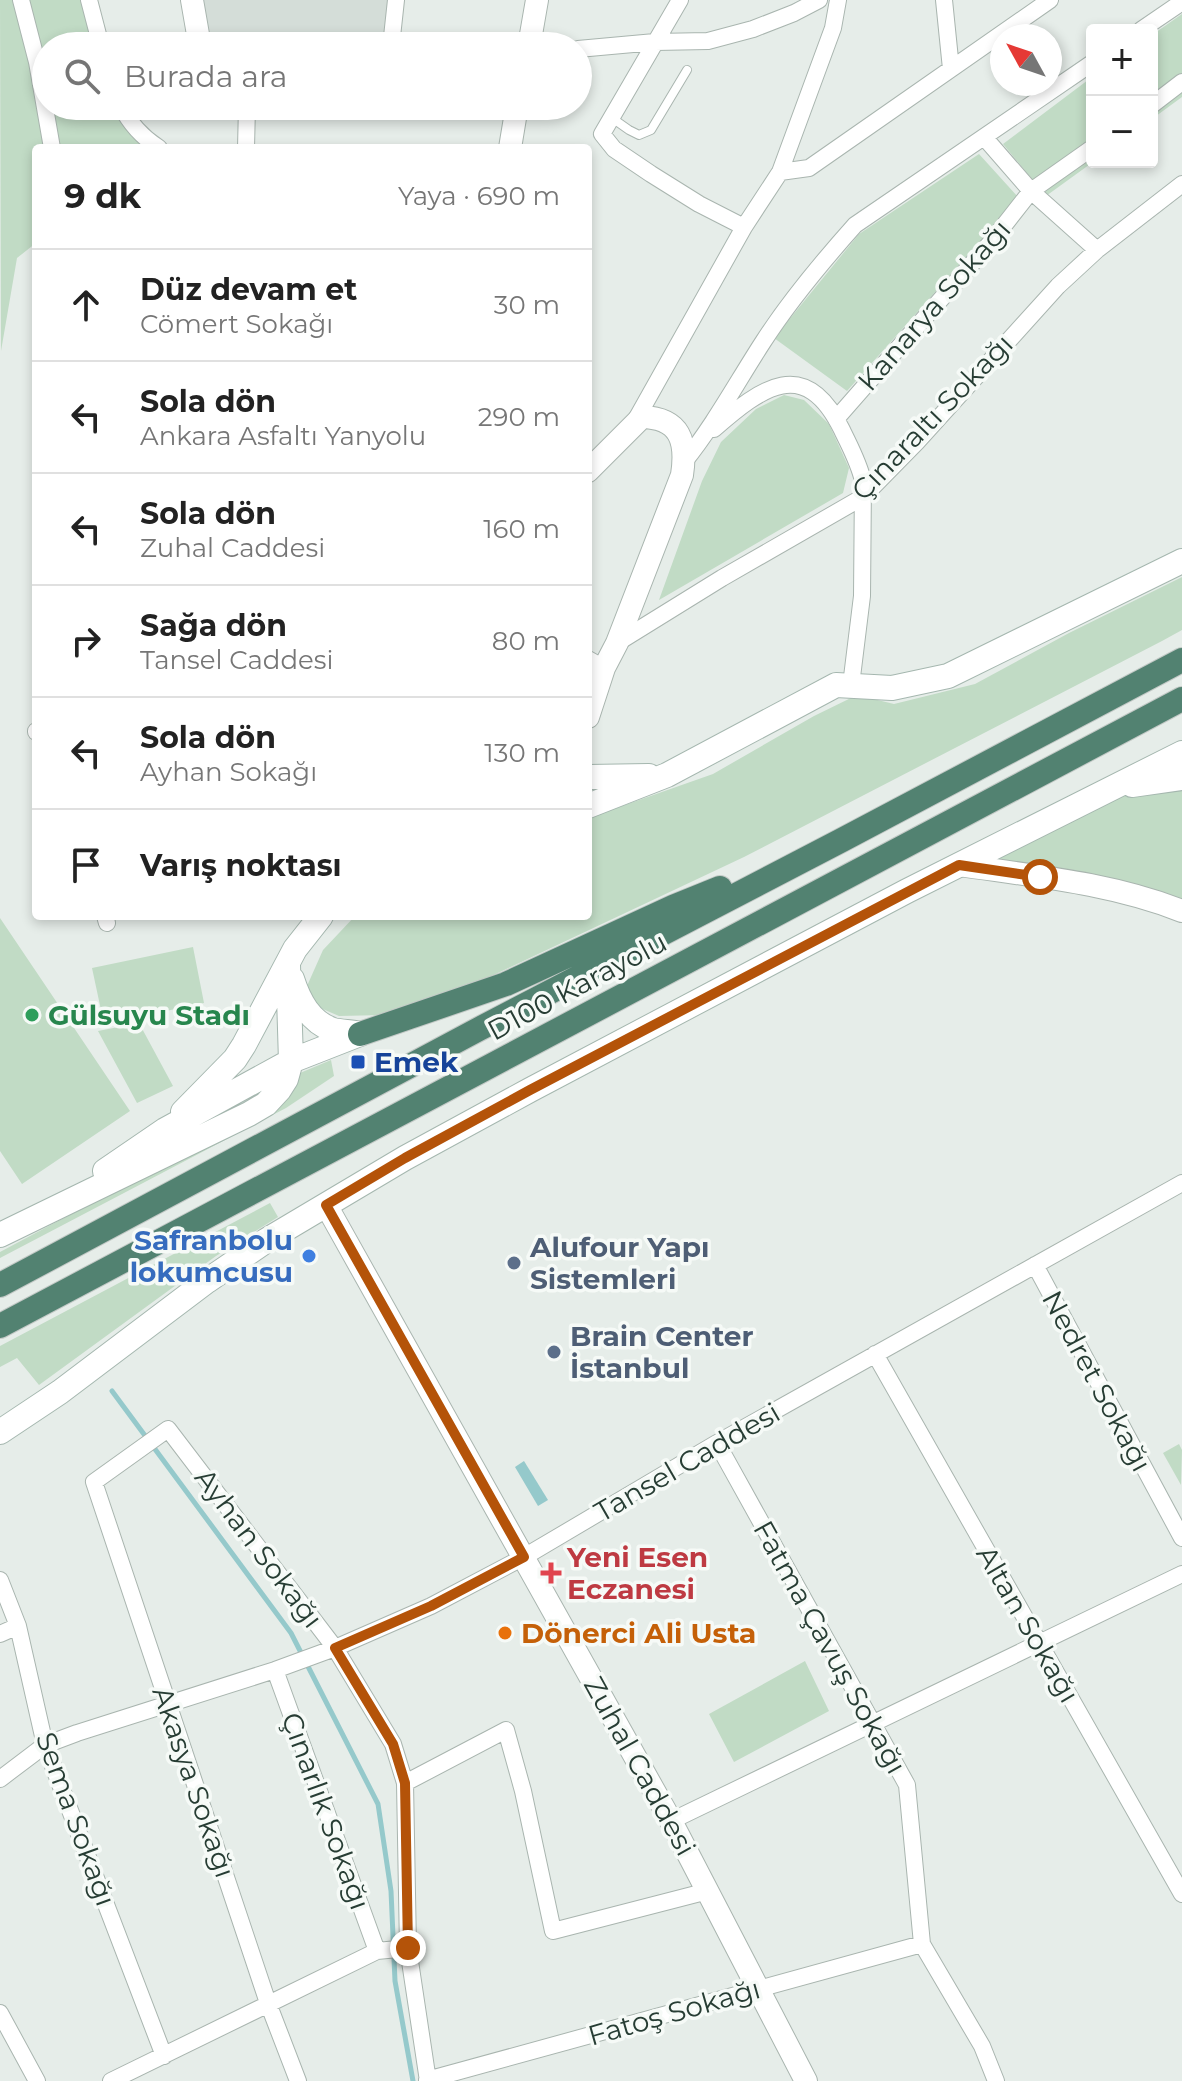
<!DOCTYPE html>
<html lang="tr">
<meta charset="utf-8">
<style>
body{margin:0;font-family:Montserrat,sans-serif;background:#f6f6f6;color:#222}
.controls{position:absolute;right:24px;top:24px;display:grid;overflow:hidden;border-radius:8px;box-shadow:0 4px 12px #0003}
.controls button{width:72px;height:72px;display:grid;place-items:center;padding:0;border:0;border-bottom:2px solid #e0e0e0;background:#fff;color:#222;font:40px sans-serif}
.compass{position:absolute;left:990px;top:24px;width:72px;height:72px;border-radius:50%;background:#fff;box-shadow:0 4px 12px #0003;rotate:310deg}
.stop{position:absolute;width:24px;height:24px;margin:-18px;border:6px solid #b45309;border-radius:50%;background:#fff}
.stop.end{background:#b45309;border-color:#fff;box-shadow:0 2px 8px #0008}
.list{margin:0;padding:0;list-style:none}
h2{display:flex;justify-content:space-between;align-items:center;height:104px;margin:0;padding:0 32px;font-size:34px}
h2 small{font-size:26px;font-weight:400;color:#767676}
.list li{display:grid;grid-template-columns:52px 1fr auto;gap:24px;align-items:center;box-sizing:border-box;height:112px;padding:0 32px;border-top:2px solid #e0e0e0}
.list b{display:block;font-size:30px;white-space:nowrap}
.list p{margin:0;font-size:26px;white-space:nowrap;color:#767676}
.list em{font-size:26px;font-style:normal;color:#767676}
.icon{flex:none;width:44px;height:44px;fill:none;stroke:currentColor;stroke-width:2;stroke-linecap:round;stroke-linejoin:round}
.map{position:relative;flex:none;width:1182px;height:2081px;overflow:hidden}
.search{position:absolute;background:#fff;box-shadow:0 4px 12px #0003;left:32px;top:32px;width:560px;height:88px;display:flex;align-items:center;gap:20px;box-sizing:border-box;padding:0 28px;border-radius:44px;color:#767676;font-size:30px}
.panel{position:absolute;background:#fff;box-shadow:0 4px 12px #0003;left:32px;top:144px;width:560px;height:776px;border-radius:8px}
.map>svg:first-child{display:block}
</style>
<div class="map">
<svg width="1182" height="2081" viewBox="0 0 1182 2081">
<rect width="100%" height="100%" fill="#e6ede9"/>
<!-- built -->
<path fill="#d4ddd8" d="M204 0H392L384 46H209Z"/>
<!-- green -->
<path fill="#c1dbc5" d="M0 0H82L98 46H46V106H117L123 120 143 148H36V243L17 258 1 351Z
M1182 14V97L1152 119V35Z
M1092 77 1093 162 1046 196 1003 144Z
M979 154 1019 198 847 391 774 338 859 234Z
M784 395 804 400 829 424 849 468 843 493 659 600 702 481 721 442 756 409Z
M1182 577V630L1162 641 744 857 466 988 385 1015 339 1016 318 1007 307 986 323 950 355 916H588V818L713 774 814 716 857 695 894 704 975 684 1069 633Z
M1182 783V911L959 865 1107 790Z
M0 918 130 1111 22 1184 0 1151Z
M193 947 204 1003 104 1024 92 968Z
M139 1023 173 1086 137 1103 98 1031Z
M331 1060 334 1076 286 1108 0 1258V1252L135 1180 300 1073Z
M270 1203 278 1217 216 1256 39 1385 17 1358 0 1367V1346Z
M1179 1444 1182 1450 1181 1485 1163 1453Z
M805 1661 829 1711 734 1762 709 1714Z"/>
<!-- water -->
<path fill="#95c9cb" d="M524 1461 548 1500 538 1506 515 1467Z"/>
<g fill="none" stroke-linecap="round" stroke-linejoin="round">
<!-- stream -->
<path stroke="#95c9cb" stroke-width="5" d="M112 1391 291 1633 378 1804 391 1891 395 1981 413 2081"/>
<defs>
<path id="service" d="M612 118 629 130 639 135 651 130 687 70"/>
<path id="minor" d="M21 0 37 62 52 148
M89 0 101 46
M680 0 602 134 614 149 651 174 699 204 744 227
M944 0 951 69
M1141 30 1182 2
M391 46 396 0
M578 49 655 42 708 41 753 29 794 13 819 0
M1152 105 1182 82
M121 106C130 124 142 137 159 148
M984 137 1031 191 1097 250
M246 148 247 106
M780 172 809 168 1050 0
M836 419 991 242 1031 191 1092 148
M634 423 744 227 780 172 833 28 838 0
M714 429C761 388 805 354 842 430 850 447 859 463 863 481L862 596 852 677
M684 462C714 425 737 382 763 342 790 300 822 262 855 225L1092 63
M617 643 722 578 863 497 917 442 1058 286 1097 250 1182 184
M588 659 604 668
M36 731V732
M105 916 107 923
M1035 1265 1182 1538
M875 1354 1182 1894
M717 1443 907 1785 922 1944 982 2046 996 2081
M0 1580 18 1626 45 1745 164 2056
M0 1634 18 1626
M275 1670 377 1951
M0 1779 45 1745 77 1733 275 1670 335 1648 431 1606 524 1557 717 1443 1182 1183
M405 1783 506 1730 523 1791 553 1931 708 1891
M671 1821 1182 1574
M0 2013 37 2081
M427 2080 922 1944
M111 2081 377 1951 408 1948
M298 2081 268 2003 94 1482 168 1429 335 1648 393 1744 405 1783 408 1948 428 2081"/>
<path id="tertiary" d="M192 0 200 46
M529 46 537 0
M510 148 517 106
M588 471 642 417C681 418 687 442 682 475L617 643 604 668 588 717
M959 865C1034 876 1111 883 1182 911
M326 1205 671 1821 806 2081"/>
<path id="secondary" d="M588 777 649 776
M1132 785 1182 778
M588 806 667 775 836 685 892 688 948 676 1182 561
M292 979C299 1001 310 1022 333 1030 341 1032 351 1032 360 1034
M183 1112 235 1059 244 1045 295 949 321 916
M105 1171 165 1130 291 1061 360 1034
M0 1235 249 1114 266 1104 279 1090 286 1079 291 1061 288 965
M0 1432 60 1392 207 1281 267 1240 405 1158 530 1090 907 891 1182 753"/>
<path id="trunk" d="M360 1034 506 984 673 907 720 888
M0 1285 479 1029 842 840 1182 660
M0 1326 1182 699"/>
</defs>
<!-- service casing -->
<use href="#service" stroke="#a9b5af" stroke-width="10"/>
<!-- minor casing -->
<use href="#minor" stroke="#a9b5af" stroke-width="18"/>
<!-- tertiary casing -->
<use href="#tertiary" stroke="#a9b5af" stroke-width="24"/>
<!-- secondary casing -->
<use href="#secondary" stroke="#a5b7af" stroke-width="26"/>
<!-- trunk casing -->
<use href="#trunk" stroke="#c3c9c6" stroke-width="26"/>
<!-- service -->
<use href="#service" stroke="#fff" stroke-width="8"/>
<!-- minor -->
<use href="#minor" stroke="#fff" stroke-width="16"/>
<!-- tertiary -->
<use href="#tertiary" stroke="#fff" stroke-width="22"/>
<!-- secondary -->
<use href="#secondary" stroke="#fff" stroke-width="24"/>
<!-- trunk -->
<use href="#trunk" stroke="#528271" stroke-width="24"/>
</g>
<g fill="none" stroke-linecap="round" stroke-linejoin="round">
<!-- route -->
<path stroke="#b45309" stroke-width="10" d="M408 1948 405 1783 393 1744 335 1648 431 1606 524 1557 326 1205 405 1158 530 1090 959 865 1040 877"/>
</g>
<!-- markers -->
<circle fill="#2e9e5b" stroke="#f6faf7" stroke-width="3" cx="32" cy="1015" r="8"/>
<rect fill="#1a4fb4" stroke="#f6faf7" stroke-width="3" x="350" y="1054" width="16" height="16" rx="4"/>
<circle fill="#3f7fe0" stroke="#f6faf7" stroke-width="3" cx="309" cy="1256" r="8"/>
<g fill="#5c6f8a" stroke="#f6faf7" stroke-width="3">
<circle cx="514" cy="1263" r="8"/>
<circle cx="554" cy="1352" r="8"/>
</g>
<path fill="#e0444e" stroke="#f6faf7" stroke-width="3" d="M547 1561h8v8h8v8h-8v8h-8v-8h-8v-8h8z"/>
<circle fill="#e8710a" stroke="#f6faf7" stroke-width="3" cx="505" cy="1633" r="8"/>
<g text-anchor="middle" stroke-width="7" stroke-linejoin="round" paint-order="stroke">
<!-- street labels -->
<g font-size="28" fill="#273d34" stroke="#f6faf7">
<text transform="translate(934 305) rotate(-49)" y="10">Kanarya Sokağı</text>
<text transform="translate(932 417) rotate(-46)" y="10">Çınaraltı Sokağı</text>
<text transform="translate(577 986) rotate(-28)" y="10">D100 Karayolu</text>
<text transform="translate(1097 1381) rotate(62)" y="10">Nedret Sokağı</text>
<text transform="translate(687 1462) rotate(-30)" y="10">Tansel Caddesi</text>
<text transform="translate(259 1548) rotate(53)" y="10">Ayhan Sokağı</text>
<text transform="translate(1028 1624) rotate(60)" y="10">Altan Sokağı</text>
<text transform="translate(830 1647) rotate(61)" y="10">Fatma Çavuş Sokağı</text>
<text transform="translate(640 1766) rotate(61)" y="10">Zuhal Caddesi</text>
<text transform="translate(194 1782) rotate(71)" y="10">Akasya Sokağı</text>
<text transform="translate(326 1811) rotate(70)" y="10">Çınarlık Sokağı</text>
<text transform="translate(76 1819) rotate(70)" y="10">Sema Sokağı</text>
<text transform="translate(674 2012) rotate(-16)" y="10">Fatoş Sokağı</text>
</g>
<!-- leisure labels -->
<g font-size="28" font-weight="bold" fill="#27864d" stroke="#f6faf7" text-anchor="start">
<text x="48" y="1025">Gülsuyu Stadı</text>
</g>
<!-- transit labels -->
<g font-size="28" font-weight="bold" fill="#164399" stroke="#f6faf7" text-anchor="start">
<text x="374" y="1072">Emek</text>
</g>
<!-- shop labels -->
<g font-size="28" font-weight="bold" fill="#366cbe" stroke="#f6faf7" text-anchor="end">
<text x="293" y="1250">Safranbolu<tspan x="293" dy="32">lokumcusu</tspan></text>
</g>
<!-- service labels -->
<g font-size="28" font-weight="bold" fill="#4e5e75" stroke="#f6faf7" text-anchor="start">
<text x="530" y="1257">Alufour Yapı<tspan x="530" dy="32">Sistemleri</tspan></text>
<text x="570" y="1346">Brain Center<tspan x="570" dy="32">İstanbul</tspan></text>
</g>
<!-- health labels -->
<g font-size="28" font-weight="bold" fill="#be3a42" stroke="#f6faf7" text-anchor="start">
<text x="567" y="1567">Yeni Esen<tspan x="567" dy="32">Eczanesi</tspan></text>
</g>
<!-- food labels -->
<g font-size="28" font-weight="bold" fill="#c56008" stroke="#f6faf7" text-anchor="start">
<text x="521" y="1643">Dönerci Ali Usta</text>
</g>
</g>
</svg>
<div class="controls">
<button>+</button>
<button>−</button>
</div>
<svg class="compass" viewBox="-18 -18 36 36"><path d="M0-13l5 13h-10z" fill="#e53935"/><path d="M0 13l5-13h-10z" fill="#767676"/></svg>
<div class="stop" style="left:1040px;top:877px"></div>
<div class="stop end" style="left:408px;top:1948px"></div>
<div class="search"><svg class="icon" aria-label="search" viewBox="0 0 24 24"><circle cx="10" cy="10" r="6"/><path d="M15 15l6 6"/></svg>Burada ara</div>
<section class="panel">
<h2>9 dk<small>Yaya · 690 m</small></h2>
<ul class="list">
<li><svg class="icon" aria-label="ahead" viewBox="0 0 24 24"><path d="M12 20V5M6 11l6-6 6 6"/></svg><div><b>Düz devam et</b><p>Cömert Sokağı</p></div><em>30 m</em></li>
<li><svg class="icon" aria-label="left" viewBox="0 0 24 24"><path d="M17 20v-9H6M10 6l-5 5 5 5"/></svg><div><b>Sola dön</b><p>Ankara Asfaltı Yanyolu</p></div><em>290 m</em></li>
<li><svg class="icon" aria-label="left" viewBox="0 0 24 24"><path d="M17 20v-9H6M10 6l-5 5 5 5"/></svg><div><b>Sola dön</b><p>Zuhal Caddesi</p></div><em>160 m</em></li>
<li><svg class="icon" aria-label="right" viewBox="0 0 24 24"><path d="M7 20v-9h11M14 6l5 5-5 5"/></svg><div><b>Sağa dön</b><p>Tansel Caddesi</p></div><em>80 m</em></li>
<li><svg class="icon" aria-label="left" viewBox="0 0 24 24"><path d="M17 20v-9H6M10 6l-5 5 5 5"/></svg><div><b>Sola dön</b><p>Ayhan Sokağı</p></div><em>130 m</em></li>
<li><svg class="icon" aria-label="arrive" viewBox="0 0 24 24"><path d="M6 21V4h12l-3 4 3 4H6"/></svg><div><b>Varış noktası</b></div></li>
</ul>
</section>
</div>
